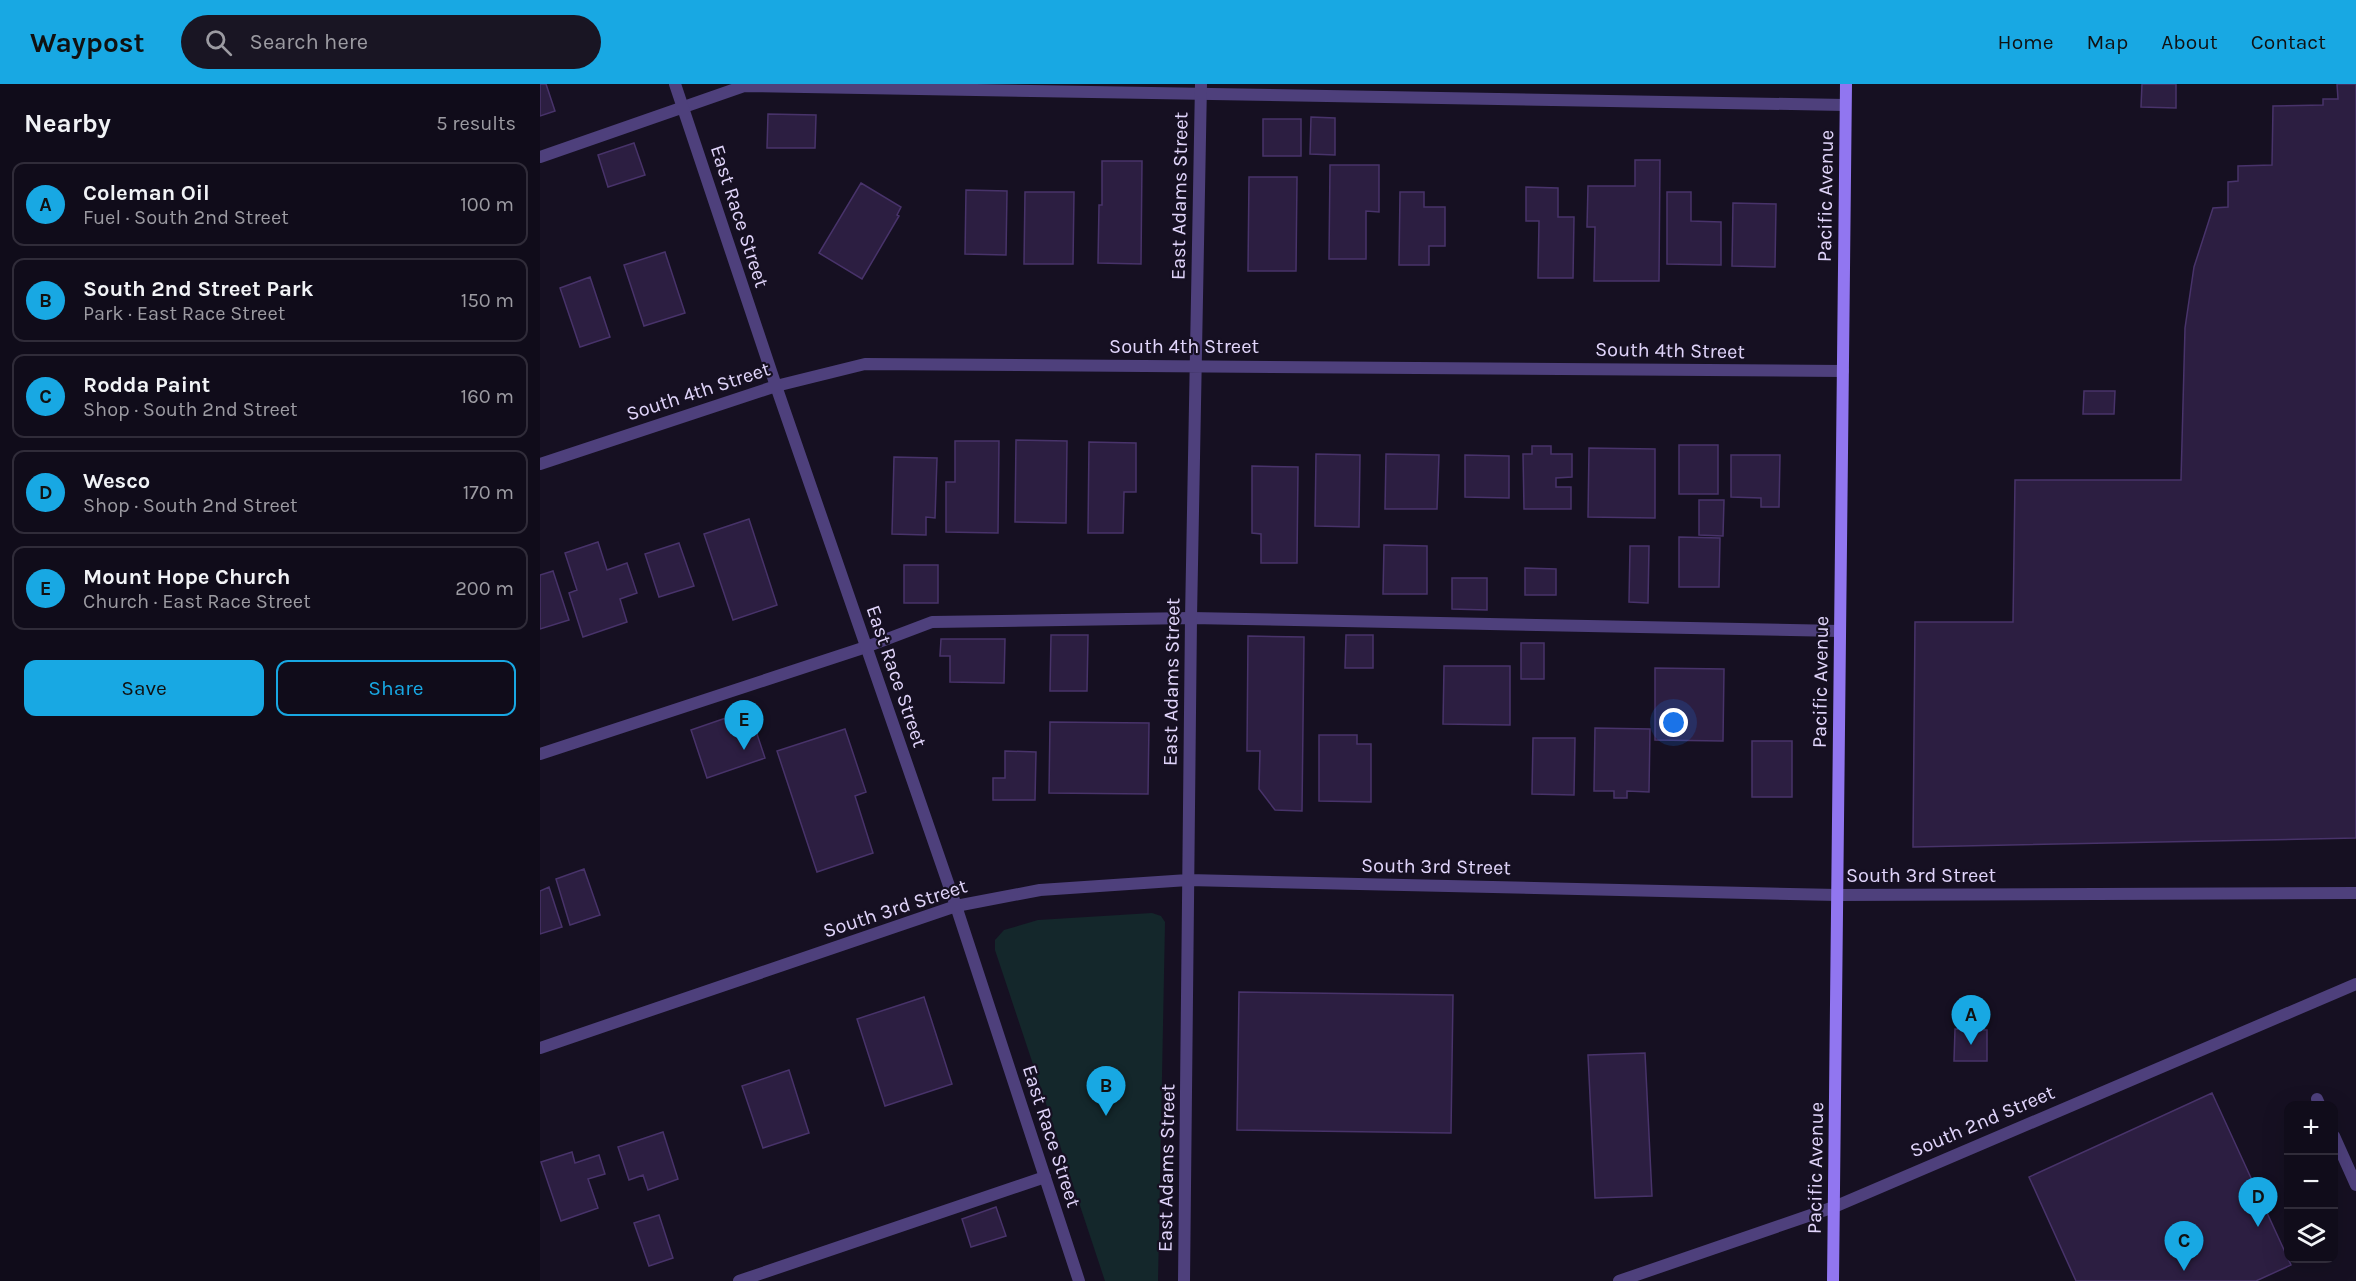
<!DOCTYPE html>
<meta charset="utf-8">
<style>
body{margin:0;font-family:Karla,sans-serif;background:#191523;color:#f1f3f6}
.controls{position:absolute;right:18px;bottom:18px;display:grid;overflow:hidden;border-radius:12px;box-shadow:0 6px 24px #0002}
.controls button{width:54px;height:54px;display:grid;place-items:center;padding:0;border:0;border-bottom:2px solid #302c39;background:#100c1a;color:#f1f3f6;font:30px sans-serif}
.you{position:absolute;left:1134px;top:639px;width:21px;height:21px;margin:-15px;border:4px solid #fff;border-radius:50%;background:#1a73e8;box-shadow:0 0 0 9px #1a73e833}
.badge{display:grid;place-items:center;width:39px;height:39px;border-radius:50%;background:#18a8e3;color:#111;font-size:20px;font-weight:700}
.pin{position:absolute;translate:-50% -50px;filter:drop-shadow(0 2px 3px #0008)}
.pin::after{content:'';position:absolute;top:32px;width:21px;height:18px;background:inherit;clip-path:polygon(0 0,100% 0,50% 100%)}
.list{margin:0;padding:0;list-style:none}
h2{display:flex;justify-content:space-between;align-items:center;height:78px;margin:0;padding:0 24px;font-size:26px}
h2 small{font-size:20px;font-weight:400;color:#9c9ba2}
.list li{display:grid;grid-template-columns:39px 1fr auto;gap:18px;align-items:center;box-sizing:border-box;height:84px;margin:0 12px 12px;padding:0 12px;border:2px solid #302c39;border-radius:12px}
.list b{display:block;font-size:22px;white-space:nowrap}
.list p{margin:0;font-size:20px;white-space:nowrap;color:#9c9ba2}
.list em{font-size:20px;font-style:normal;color:#9c9ba2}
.actions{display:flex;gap:12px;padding:18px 24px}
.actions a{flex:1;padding:14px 0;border:2px solid #18a8e3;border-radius:12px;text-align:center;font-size:21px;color:#18a8e3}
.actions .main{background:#18a8e3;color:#111}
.icon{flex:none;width:33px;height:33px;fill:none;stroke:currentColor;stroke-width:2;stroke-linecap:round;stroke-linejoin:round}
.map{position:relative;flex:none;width:1816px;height:1197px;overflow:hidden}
header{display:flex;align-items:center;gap:36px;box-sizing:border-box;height:84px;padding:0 30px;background:#18a8e3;color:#111}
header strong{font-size:28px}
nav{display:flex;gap:33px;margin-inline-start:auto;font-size:21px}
.search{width:420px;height:54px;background:#191523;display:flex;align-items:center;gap:15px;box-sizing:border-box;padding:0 21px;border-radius:33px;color:#9c9ba2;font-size:22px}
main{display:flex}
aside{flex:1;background:#100c1a}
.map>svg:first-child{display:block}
</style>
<header>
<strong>Waypost</strong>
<div class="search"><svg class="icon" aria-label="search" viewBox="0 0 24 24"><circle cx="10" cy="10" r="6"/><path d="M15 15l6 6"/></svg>Search here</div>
<nav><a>Home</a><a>Map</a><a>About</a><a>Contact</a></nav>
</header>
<main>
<aside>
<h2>Nearby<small>5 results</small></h2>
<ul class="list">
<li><span class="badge">A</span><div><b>Coleman Oil</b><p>Fuel · South 2nd Street</p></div><em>100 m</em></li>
<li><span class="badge">B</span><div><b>South 2nd Street Park</b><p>Park · East Race Street</p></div><em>150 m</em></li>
<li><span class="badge">C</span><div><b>Rodda Paint</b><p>Shop · South 2nd Street</p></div><em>160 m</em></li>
<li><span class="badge">D</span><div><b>Wesco</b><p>Shop · South 2nd Street</p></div><em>170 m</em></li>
<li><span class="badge">E</span><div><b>Mount Hope Church</b><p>Church · East Race Street</p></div><em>200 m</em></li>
</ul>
<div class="actions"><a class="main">Save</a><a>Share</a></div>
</aside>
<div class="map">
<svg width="1816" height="1197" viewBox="0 0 1816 1197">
<rect width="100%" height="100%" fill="#161022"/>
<!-- green -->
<path fill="#14272b" d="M612 829 621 832 625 838 618 1197H565L455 866V856L464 846 498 836Z"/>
<!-- building -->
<path fill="#2c1e41" stroke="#48336a" stroke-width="1.5" d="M0 0H6L15 27 0 32Z
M1602 0H1636V24L1601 23Z
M1797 0H1816V754L1373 763 1375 538H1473L1475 396H1641L1645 244 1654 183 1673 124 1688 123V98L1698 97V82L1732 81 1733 22 1783 21V15H1798Z
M228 30 276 31 275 64H227Z
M771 33 795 34V71L770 70Z
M723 35H761V72H723Z
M94 59 105 91 68 103 58 71Z
M1095 76H1120L1119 197H1054L1055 143H1047L1048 102H1095Z
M562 77H602L601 180 558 179 559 121H562Z
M790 81H839V128L826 127V175H789Z
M709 93H757L756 187H708Z
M321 99 361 123 357 131 359 132 322 195 279 169Z
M986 103 1018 104V133H1034L1033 194H998L999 137H986Z
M426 106 467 107 466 171 425 170Z
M485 108H534L533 180H484Z
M860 108H884V123H905V162H889V181H859Z
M1127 108H1151V137L1181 138V181L1127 180Z
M1193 119 1236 120 1235 183 1192 182Z
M125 168 145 229 104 242 84 181Z
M50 193 70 253 40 263 20 204Z
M1544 307H1575L1574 330H1543Z
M476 356 527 357 526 439 475 438Z
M415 357H459L458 449 406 448V398H415Z
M549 358 596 359V408H584L583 449H548Z
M1139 361H1178V410H1139Z
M992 362H1011V370H1032V393L1016 394V403H1031V425H984L983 370H992Z
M1049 364 1115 365V434L1048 433Z
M776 370 820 371 819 443 775 442Z
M846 370 899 371 897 425H845Z
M925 371 969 372V414L925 413Z
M1191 371H1240L1239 423H1221V414L1191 413Z
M354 373 397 374 395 434 386 433V451L352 450Z
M712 382 758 383 757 479H721V450L712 449Z
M1159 416H1184L1183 452 1159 451Z
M209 435 237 521 193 536 164 450Z
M1139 453 1180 454 1179 503H1139Z
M58 458 67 486 87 479 97 509 80 515 87 538 43 553 29 509 37 506 25 469Z
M139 459 154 502 119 513 105 470Z
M844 461 887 462V510H843Z
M1090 462H1109L1108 519 1089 518Z
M364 481H398V519H364Z
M985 484 1016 485V511H985Z
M13 487 29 536 0 545V491Z
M912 494H947V526L912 525Z
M511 551H548L547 607H510Z
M806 551H833V584H805Z
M708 552 764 553 762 727 735 726 719 705 720 667H707Z
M401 555H465L464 599 410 598V572H400Z
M981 559H1004V595H981Z
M904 582H970V641L903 640Z
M1115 584 1184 585 1183 657 1115 656Z
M209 626 225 674 167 694 151 646Z
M510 638 609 639 608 710 509 709Z
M1055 644 1110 645 1109 708 1087 707V714H1074V707H1054Z
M305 645 326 708 315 712 333 769 277 788 237 667Z
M779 651H817V660H831V718L779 717Z
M993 654H1035L1034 711 992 710Z
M1212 657H1252V713H1212Z
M465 667 496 668 495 716H453V694H465Z
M44 785 60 831 30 841 16 795Z
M9 803 22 843 0 850V807Z
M699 908 913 911 911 1049 697 1046Z
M384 913 412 1000 345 1022 317 935Z
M1415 945 1447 946V977H1414Z
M1105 969 1112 1112 1055 1114 1048 971Z
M249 986 269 1049 223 1064 202 1002Z
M1672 1009 1751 1181 1716 1197H1536L1489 1093Z
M123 1048 138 1095 108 1106 103 1091 89 1096 78 1063Z
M32 1068 35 1079 59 1071 65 1090 48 1095 58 1124 21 1137 1 1078Z
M456 1123 466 1152 431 1163 422 1135Z
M119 1131 133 1174 109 1182 94 1139Z"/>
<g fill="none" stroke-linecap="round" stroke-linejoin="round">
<!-- lane -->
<path stroke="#4e407c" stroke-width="12" d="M0 73 204 2 1305 21
M0 670 326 563 392 538 651 534 1300 547
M1777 1015 1780 1022
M1794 1052 1816 1101
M199 1197 505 1093"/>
<!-- street -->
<path stroke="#4e407c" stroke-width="12" d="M135 0 236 302 416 822 539 1197
M0 380 236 302 325 280 1303 287
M0 964 416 822 500 806 648 796 1297 811 1816 809
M644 1197 651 534 661 0
M1079 1197 1294 1123 1816 900"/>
<!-- secondary -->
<path stroke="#9176f0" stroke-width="12" d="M1293 1197 1306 0"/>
</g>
<g text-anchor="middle" stroke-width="4.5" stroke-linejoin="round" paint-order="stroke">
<!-- street labels -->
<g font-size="20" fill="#e1d5fb" stroke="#161022">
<text transform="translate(639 112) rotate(-89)" y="7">East Adams Street</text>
<text transform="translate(1285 112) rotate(-89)" y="7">Pacific Avenue</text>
<text transform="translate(200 132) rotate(72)" y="7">East Race Street</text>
<text x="644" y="269">South 4th Street</text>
<text transform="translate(1130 266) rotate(1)" y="7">South 4th Street</text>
<text transform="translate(158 307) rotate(-18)" y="7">South 4th Street</text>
<text transform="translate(357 592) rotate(71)" y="7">East Race Street</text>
<text transform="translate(631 598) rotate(-89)" y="7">East Adams Street</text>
<text transform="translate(1280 598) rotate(-89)" y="7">Pacific Avenue</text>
<text transform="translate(896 782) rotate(1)" y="7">South 3rd Street</text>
<text x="1381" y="798">South 3rd Street</text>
<text transform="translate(355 824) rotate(-18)" y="7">South 3rd Street</text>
<text transform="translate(1442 1037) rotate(-23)" y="7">South 2nd Street</text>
<text transform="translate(512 1052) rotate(72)" y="7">East Race Street</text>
<text transform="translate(626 1084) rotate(-89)" y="7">East Adams Street</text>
<text transform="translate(1275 1084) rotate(-89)" y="7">Pacific Avenue</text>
</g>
</g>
</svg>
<div class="controls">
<button>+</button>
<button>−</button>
<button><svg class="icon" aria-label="layers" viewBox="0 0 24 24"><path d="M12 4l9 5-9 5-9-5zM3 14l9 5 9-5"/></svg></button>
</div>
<div class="you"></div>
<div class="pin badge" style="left:1431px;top:961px">A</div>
<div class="pin badge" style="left:566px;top:1032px">B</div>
<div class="pin badge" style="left:1644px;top:1187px">C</div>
<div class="pin badge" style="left:1718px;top:1143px">D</div>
<div class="pin badge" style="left:204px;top:666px">E</div>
</div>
</main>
